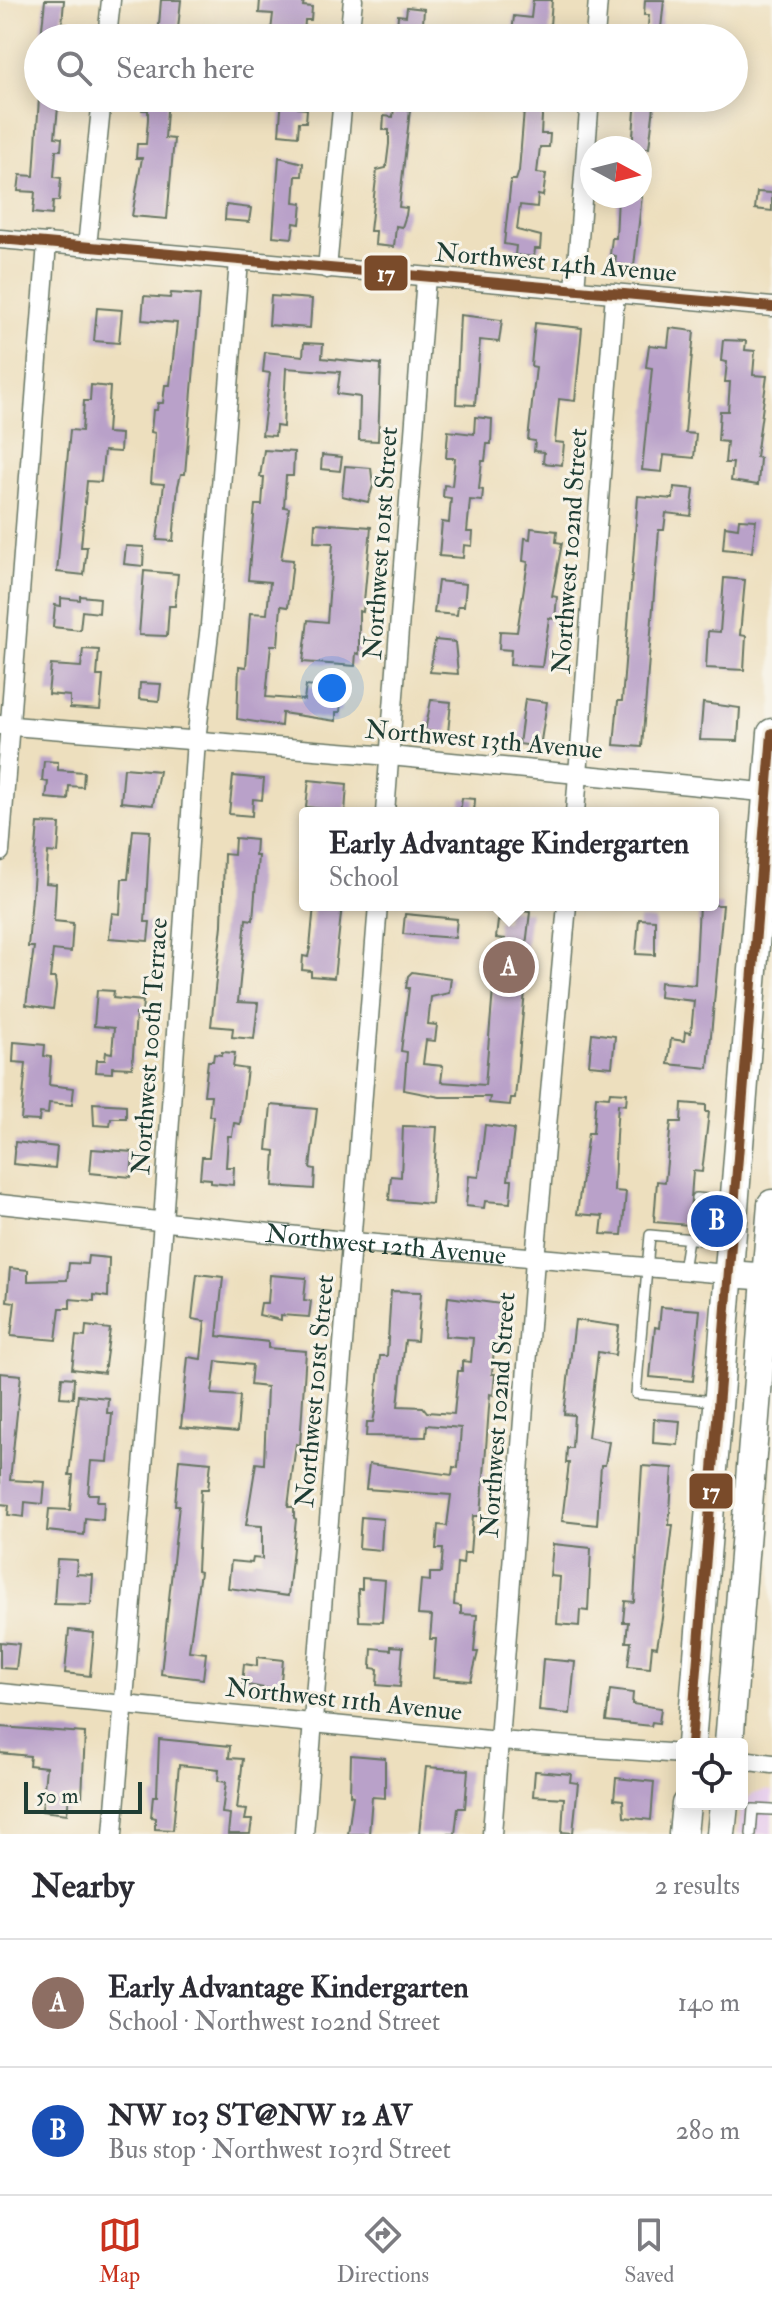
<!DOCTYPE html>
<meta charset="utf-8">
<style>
body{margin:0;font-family:"IM FELL Double Pica",serif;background:#f7f7f7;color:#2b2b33}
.controls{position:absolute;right:24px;bottom:24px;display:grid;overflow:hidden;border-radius:8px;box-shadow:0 4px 20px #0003}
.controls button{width:72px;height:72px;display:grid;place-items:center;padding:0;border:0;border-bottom:2px solid #e1e1e2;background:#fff;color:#2b2b33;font:40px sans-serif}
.compass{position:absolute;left:580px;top:136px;width:72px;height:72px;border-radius:50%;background:#fff;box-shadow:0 4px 20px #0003;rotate:97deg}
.scale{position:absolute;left:24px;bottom:20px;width:118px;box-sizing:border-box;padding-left:8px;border:4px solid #1f3d34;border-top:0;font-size:22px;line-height:28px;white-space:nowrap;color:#1f3d34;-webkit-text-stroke:6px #f7f3e8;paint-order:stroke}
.you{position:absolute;left:332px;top:688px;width:28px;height:28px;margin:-20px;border:6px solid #fff;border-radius:50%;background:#1a73e8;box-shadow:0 0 0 12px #1a73e833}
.badge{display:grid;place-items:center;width:52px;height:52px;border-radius:50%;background:#c8321e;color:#fff;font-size:26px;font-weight:700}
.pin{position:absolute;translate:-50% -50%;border:4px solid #fff;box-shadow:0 2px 8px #0006}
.popup{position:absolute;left:299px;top:807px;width:420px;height:104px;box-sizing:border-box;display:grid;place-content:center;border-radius:8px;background:#fff;filter:drop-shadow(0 2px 6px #0005);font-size:26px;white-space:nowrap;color:#7c7c81}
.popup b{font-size:30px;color:#2b2b33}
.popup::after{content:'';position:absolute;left:50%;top:100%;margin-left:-16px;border:16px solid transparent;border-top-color:#fff}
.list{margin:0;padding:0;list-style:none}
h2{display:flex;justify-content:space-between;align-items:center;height:104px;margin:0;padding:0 32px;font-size:34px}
h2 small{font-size:26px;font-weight:400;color:#7c7c81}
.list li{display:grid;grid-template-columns:52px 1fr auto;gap:24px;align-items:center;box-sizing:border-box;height:128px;padding:0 32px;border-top:2px solid #e1e1e2}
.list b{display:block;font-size:30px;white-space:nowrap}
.list p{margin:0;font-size:26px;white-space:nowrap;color:#7c7c81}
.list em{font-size:26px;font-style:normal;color:#7c7c81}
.icon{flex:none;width:44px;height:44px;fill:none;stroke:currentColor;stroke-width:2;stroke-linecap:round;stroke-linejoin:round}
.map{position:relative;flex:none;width:772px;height:1834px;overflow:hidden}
.search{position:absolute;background:#fff;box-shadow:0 4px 20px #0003;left:24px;right:24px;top:24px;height:88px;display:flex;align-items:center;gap:20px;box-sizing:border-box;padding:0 28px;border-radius:44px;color:#7c7c81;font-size:30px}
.sheet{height:360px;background:#fff}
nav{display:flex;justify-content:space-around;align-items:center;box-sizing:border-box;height:112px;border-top:2px solid #e1e1e2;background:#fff;font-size:22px;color:#7c7c81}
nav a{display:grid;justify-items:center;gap:4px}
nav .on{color:#c8321e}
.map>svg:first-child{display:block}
</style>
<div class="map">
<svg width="772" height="1834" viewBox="0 0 772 1834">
<rect width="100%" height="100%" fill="#f7f3e8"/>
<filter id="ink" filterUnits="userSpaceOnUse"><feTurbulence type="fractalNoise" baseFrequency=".0125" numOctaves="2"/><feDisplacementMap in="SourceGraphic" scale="16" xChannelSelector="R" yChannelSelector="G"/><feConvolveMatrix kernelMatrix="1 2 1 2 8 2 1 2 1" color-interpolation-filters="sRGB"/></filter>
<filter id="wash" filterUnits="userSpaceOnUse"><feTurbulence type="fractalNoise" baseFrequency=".006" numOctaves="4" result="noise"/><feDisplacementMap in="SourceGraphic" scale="32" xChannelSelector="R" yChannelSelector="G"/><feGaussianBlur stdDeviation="1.8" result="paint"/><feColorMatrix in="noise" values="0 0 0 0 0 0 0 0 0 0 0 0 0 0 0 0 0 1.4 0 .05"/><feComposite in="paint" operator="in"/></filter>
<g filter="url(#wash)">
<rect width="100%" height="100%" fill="#eddfbe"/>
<!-- built -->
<path fill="#e9d2ed" d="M765 1790 772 1791V1834H738L740 1807 751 1795Z"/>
<g id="blocks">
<!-- building -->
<path fill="#b9a1c9" d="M45 0H64L61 38H41Z
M161 0H181L177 38H158Z
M260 0H304L303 6 312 7 311 20H305L304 34 271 31 273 14 259 13Z
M533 0H552L549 38H527V34L512 33 514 16 531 18Z
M645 0H664L660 38H647L649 15H644Z
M407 7 424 9 422 38H403L404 29 397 28 398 15 406 16Z
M39 98H59L55 137 62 138 61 150H56L54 177 61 178 59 201H53L52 215 33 213 35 192 18 191 20 175 34 176Z
M143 98H168L165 138 174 139 167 219 132 216 142 158H136L137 144H146L148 119V110H142Z
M282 98 299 100 298 108 307 109 306 122H299L298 136 279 134Z
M525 98H543L541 134H550L549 147H540L537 173 546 174 543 196 538 195 537 207 520 205 517 230 541 236 540 249H535L534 257 515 255 516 246 504 244 511 180H516L519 171Z
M636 98H655L649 148H632Z
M394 108 410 110 399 207 407 208 406 215 402 227 396 226 394 247 375 245 376 231H370L377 170 386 168 389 144V130H383L384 116 393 117Z
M279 157 303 163 302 176H296L294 202 302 203 300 224 294 223 292 238 273 236Z
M757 192 772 193V211L755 209Z
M618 196H642L634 266 615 264 616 256 610 255 612 238H616Z
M226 205 251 208 249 222 225 220Z
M171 293 200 295 185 474H181L178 486 173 541 157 540 164 484 151 483 155 433 151 432 153 410H157L158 403H163L165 385H170L177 323 142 320 144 296 170 298Z
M271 296 312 299 310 328 269 325Z
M97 308 122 310 119 343 94 341Z
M460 315 502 320 499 342 480 340 475 405 456 404Z
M535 323 582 328 575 401 559 399 555 442 564 443 562 465 543 463 544 452 534 451 535 441 528 440 536 367 531 366Z
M670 328 694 331 685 433 696 434 694 458 664 455 662 472 642 470 652 368 646 367 649 345 668 347Z
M723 340 746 341 745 350 755 351 753 375 767 376 756 457 760 458 758 485 731 481 733 463H725L727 442 718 441 720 411H728L730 382H725L727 362 721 361Z
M304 343 323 344 322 358 381 364 378 441 359 440 360 397 337 394 340 372 286 368 283 427 276 426 275 436 262 435 270 373 263 372 265 352 303 356Z
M91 385 110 387 107 433 121 434 120 452 104 451 101 482 87 481 81 547H87L84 575 57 572 70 430 82 431 84 401H90Z
M475 417 492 419 491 444H487L485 461H482L479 489 483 490 482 501 470 500 467 532H473L472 546 464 545 463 558 439 556 442 522 449 523 451 498 443 497 444 485 452 486 455 458H446L448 431 474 434Z
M264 450 294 452 293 476H286L284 507 289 508 281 559 293 560 288 607 281 606 278 645H271L266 697 304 700 306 686 342 690 340 712H336V721L282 713 281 726 237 719 239 666 246 667 250 613 267 614 270 582 248 580 255 505H262L264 477H260Z
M322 455 342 457 340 471 321 469Z
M345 466 371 468 373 486 368 502 342 496Z
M674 487 694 489 691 516 666 513 664 530H659L642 747 614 745 618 701H622L638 496 673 499Z
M739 519 756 520 752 552 723 549 725 526 738 528Z
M315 523 371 527 363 612 359 611V654L356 653 355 666 303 662 308 620 327 622 333 543 314 542Z
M531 528 557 531 556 542 562 543 552 596 557 597 555 619 549 618 542 667 510 665 511 650 499 649 500 631 517 632 528 562 523 561 525 538 530 539Z
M126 546 144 547 143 566 124 564Z
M144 571 178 574 175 606H169L167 636 139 635Z
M724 578 745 580 740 635 746 636 744 670 706 668 708 631 720 632Z
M438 581 466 584 464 606H458L457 615 434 613Z
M80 596 100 598 99 613 82 611 80 630 53 627 55 605 61 606V598L80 600Z
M435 640 455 642 458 674 430 672Z
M83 649 99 650 97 676H103L100 710 70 708V696L48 694 51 665 81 667Z
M140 683 161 684 159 701 139 699Z
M525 699 547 702 540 747 519 744Z
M431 700 451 702 448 733 425 731Z
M703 703 740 708 738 741 700 740Z
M44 761 58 762V770L84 772 83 787 69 786 68 800 46 798 48 782 42 781Z
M124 768 159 771 153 805 121 802Z
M233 776 264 779 262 800 253 799 252 816 229 814Z
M309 780 347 784 345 813H323L324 809 306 807Z
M462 798 475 799 474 813H460Z
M38 823 60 824 58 853 48 852 46 883 56 884 54 921 73 923 71 952 53 950 50 978H55L56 987 53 1009 26 1005 34 947H28Z
M133 830 150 831 145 922H150L148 941 109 938 112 913 120 914 122 879H128Z
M235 838 256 840 255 856H258L253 920 246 919 238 1002 258 1003 254 1039 232 1037 233 1028 211 1026 222 925 224 854 234 855Z
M314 905H342L334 978 311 976V971L302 970 303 956 308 957 310 948Z
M699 905H723L708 1068 668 1064 671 1039 684 1041 685 1032 691 1033 694 1001 659 997 660 982 695 985Z
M507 909 530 912 525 954 504 952 505 939 496 938 498 921 506 922Z
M405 914 457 919 455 938 403 934Z
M639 919 655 920V955L636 954Z
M412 972 451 978 449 993 431 997 428 1024 437 1025 435 1041 426 1040 423 1064 443 1066 441 1082 485 1085 494 978 526 980 515 1098H511L510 1105 489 1103 490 1097H440L404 1090 407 1052 401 1051 409 988H406L408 976Z
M97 990 114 991 113 998 143 1001 142 1014H136L132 1068 112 1067V1073L96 1072 97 1060H105L106 1052 112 1053 114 1028 94 1026Z
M592 1033 615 1036 612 1067 589 1065Z
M14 1042 45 1045 44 1056 51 1057 49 1085 74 1088 72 1105 49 1103 48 1114 40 1113 39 1121 21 1120 26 1063 13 1062Z
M222 1052 235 1053 233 1067 247 1069 240 1124 234 1123 232 1136H228L226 1167H234L233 1185 211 1183V1179L200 1178 202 1157H209L213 1116H209L211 1095H204L208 1061H213L214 1054 222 1055Z
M610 1092 627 1093 626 1105 618 1104 616 1135 614 1191 626 1192 622 1235 601 1234 603 1216 577 1214 588 1133H593L596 1096 609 1097Z
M93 1103 126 1105V1118H111L110 1126 94 1125Z
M682 1103 706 1105V1112H709L702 1172 693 1171 689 1225 654 1222 657 1181 665 1182 671 1122H681Z
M271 1105 317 1109 310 1168 315 1169 314 1189 273 1186 275 1151 267 1150Z
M485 1125 514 1129 508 1180H512L510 1203 485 1201 484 1208 466 1206 469 1176 479 1177Z
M403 1126 437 1127 432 1204 389 1200 391 1176 401 1177Z
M15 1142 57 1147 55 1168 13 1164Z
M92 1149 133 1152 131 1177 90 1173Z
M88 1256 109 1258 108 1297 94 1295V1301L70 1299V1308H60L56 1340 11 1336 15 1302 7 1301 10 1268 28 1270V1281L67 1280 69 1263 87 1264Z
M197 1274 223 1277 217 1336 268 1342V1348L306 1351 300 1445 296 1444 288 1507H294V1518L296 1519 288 1596 228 1588 231 1561 252 1563 253 1558 262 1559V1526L246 1525 256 1463 264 1464 267 1387 250 1385 252 1365 216 1361 212 1394 240 1396 237 1432 181 1427 188 1357 201 1359 205 1321 192 1319Z
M270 1275 306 1278 304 1300 311 1301 309 1317 281 1315V1320L259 1315 261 1303H268Z
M391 1291 421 1292 417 1341 405 1340 398 1406 423 1407 427 1412 454 1414 458 1371H462V1361L471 1362 473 1338 445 1336 448 1297 501 1304 497 1347H494L492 1374H495L493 1395 490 1394 481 1516H473L470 1553H464L463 1564 457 1563 454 1605 461 1606V1614L477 1615 474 1652H478L471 1681 433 1678 436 1639H430L432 1616 418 1615 421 1580 430 1581V1573H441L443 1549H436L438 1525 447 1526 451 1495 366 1489 369 1464 452 1475 453 1467 458 1468 461 1428 427 1425 426 1437 366 1436 367 1422H373L375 1412 380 1356H387Z
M661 1307 700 1310 693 1381 650 1377 655 1327 659 1328Z
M575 1320 619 1326 615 1355 598 1352 588 1437 609 1442 605 1465H601L597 1525 562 1521 569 1463H566L567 1448H572L574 1415 564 1414Z
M86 1326 110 1329 104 1373 72 1369 76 1336 85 1337Z
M0 1373 21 1375 10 1480 45 1482 43 1504 25 1502 24 1517 8 1515 9 1505 0 1504Z
M62 1377 74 1378 73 1398 60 1397Z
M78 1395 108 1398 107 1413H112L108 1462 91 1461 88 1494H98L97 1501H104L103 1520 85 1518 84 1535 47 1531 49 1509 70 1510 73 1475H69Z
M654 1419 680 1421 678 1445 653 1443Z
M179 1459 211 1462 208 1489H201L197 1571 200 1572 189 1651 206 1653 203 1679 161 1674 179 1505H175Z
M642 1466 673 1468 669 1525H673L662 1618 657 1647 652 1646 650 1668 628 1666 631 1642H626L628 1622H623L625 1601 634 1602Z
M361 1517 383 1519 381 1550 359 1548Z
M553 1544 591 1548 588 1611 580 1610 579 1626 557 1624 560 1577 550 1576Z
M57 1559 77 1560 76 1574 93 1575 91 1605 54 1604Z
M362 1578 385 1580 382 1622 359 1621 358 1589H362Z
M69 1630 94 1633 90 1676 65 1673Z
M0 1642 19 1644 16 1669 0 1668Z
M391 1646 403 1647 400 1687 377 1685 378 1669 371 1668 372 1648 391 1650Z
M257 1657 283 1660 280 1691 242 1684 244 1664 257 1666Z
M543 1659 575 1662 570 1714 539 1711Z
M610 1690 633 1693 632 1704 661 1708 659 1723 652 1722 651 1726 606 1721Z
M0 1727 85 1733 82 1798 69 1797 67 1814 42 1811 46 1767 29 1765 30 1756 0 1753Z
M159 1739 230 1746 229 1758 243 1759 237 1809 247 1810 245 1820H252L250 1834H228L230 1814 222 1813 226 1782 218 1781 219 1769 179 1765 173 1830 155 1829V1818L151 1817 153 1796H157Z
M351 1755 385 1758V1798L372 1797 369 1834H348L353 1796 350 1795Z
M426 1767 468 1770 465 1808H458L455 1834H419Z
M535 1771 571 1774 570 1782 578 1783 573 1833 562 1832 564 1798 533 1796Z
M616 1778 654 1782 651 1820 624 1817 623 1800 614 1799Z"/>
</g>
</g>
<g filter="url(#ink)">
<use href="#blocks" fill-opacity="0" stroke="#677664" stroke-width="2"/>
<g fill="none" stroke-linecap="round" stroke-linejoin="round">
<defs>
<path id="lane" d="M696 1198 729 1201
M704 1240 650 1235 636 1394 714 1401
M683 1270 688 1239
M751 1834 753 1809 772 1810"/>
<g id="street">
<path d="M107 38 111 0"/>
<path d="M349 38 353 0"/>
<path d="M595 38 598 0"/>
<path d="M0 239 772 307"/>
<path d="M87 247 102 98"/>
<path d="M327 269 343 98"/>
<path d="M575 290 590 98"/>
<path d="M0 725 390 756 772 793"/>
<path d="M385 813 426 277"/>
<path d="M575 813 615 293"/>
<path d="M0 852 47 243"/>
<path id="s1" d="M0 1204 353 1242 727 1274"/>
<path d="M0 1693 499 1741 682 1754"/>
<path d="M742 1760 772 1764"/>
<path d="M113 1834 163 1222 196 740 210 625 239 261"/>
<path d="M304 1834 378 905"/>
<path d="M492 1834 535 1259 567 905"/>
</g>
<path id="secondary" d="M727 1274 772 1277"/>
<path id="primary" d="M691 1744 772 733
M729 1744 772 1204
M683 1834 686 1804
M721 1834 724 1804"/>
</defs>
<!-- lane casing -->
<use href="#lane" stroke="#677664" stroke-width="12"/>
<!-- street casing -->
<use href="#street" stroke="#677664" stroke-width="21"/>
<!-- secondary casing -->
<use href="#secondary" stroke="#677664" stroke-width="29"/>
<!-- primary casing -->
<use href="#primary" stroke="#677664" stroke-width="31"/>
<!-- lane -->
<use href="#lane" stroke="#fff" stroke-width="9"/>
<!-- street -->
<use href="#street" stroke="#fff" stroke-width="18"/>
<!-- secondary -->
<use href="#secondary" stroke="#fff" stroke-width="26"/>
<!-- primary -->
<use href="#primary" stroke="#fff" stroke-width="28"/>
<defs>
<path id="bus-1" d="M0 239 772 307
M691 1744 772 733"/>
</defs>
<!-- bus-1 casing -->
<use href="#bus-1" stroke="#f7f3e8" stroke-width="16"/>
<!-- bus-1 -->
<use href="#bus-1" stroke="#7a4b2a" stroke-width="10"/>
</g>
</g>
<g text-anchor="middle" stroke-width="6" stroke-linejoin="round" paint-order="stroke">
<!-- street labels -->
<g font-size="26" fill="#1f3d34" stroke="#f7f3e8">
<text transform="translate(556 262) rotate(5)" y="9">Northwest 14th Avenue</text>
<text transform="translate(380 543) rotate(-86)" y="9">Northwest 101st Street</text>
<text transform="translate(569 551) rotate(-86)" y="9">Northwest 102nd Street</text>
<text transform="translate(484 739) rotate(5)" y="9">Northwest 13th Avenue</text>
<text transform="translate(149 1046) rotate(-86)" y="9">Northwest 100th Terrace</text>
<text dy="9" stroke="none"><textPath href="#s1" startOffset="388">Northwest 12th Avenue</textPath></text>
<text transform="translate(314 1391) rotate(-85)" y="9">Northwest 101st Street</text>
<text transform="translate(497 1415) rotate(-86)" y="9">Northwest 102nd Street</text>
<text transform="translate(344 1699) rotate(6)" y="9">Northwest 11th Avenue</text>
</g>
</g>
<g stroke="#f7f3e8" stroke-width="3">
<rect x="363" y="254" width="46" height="38" rx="8" fill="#7a4b2a"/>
<rect x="688" y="1472" width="46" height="38" rx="8" fill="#7a4b2a"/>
</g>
<g font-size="22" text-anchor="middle" font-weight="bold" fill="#fff">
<text x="386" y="281">17</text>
<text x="711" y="1499">17</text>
</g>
</svg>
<div class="controls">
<button><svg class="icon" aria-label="locate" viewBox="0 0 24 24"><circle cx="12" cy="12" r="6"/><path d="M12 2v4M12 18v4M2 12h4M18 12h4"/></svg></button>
</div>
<svg class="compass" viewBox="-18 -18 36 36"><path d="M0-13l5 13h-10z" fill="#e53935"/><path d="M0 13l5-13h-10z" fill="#7c7c81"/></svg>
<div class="scale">50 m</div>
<div class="you"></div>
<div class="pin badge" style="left:509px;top:967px;background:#8d6e63">A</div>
<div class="popup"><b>Early Advantage Kindergarten</b>School</div>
<div class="pin badge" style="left:717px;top:1221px;background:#1a4fb4">B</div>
<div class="search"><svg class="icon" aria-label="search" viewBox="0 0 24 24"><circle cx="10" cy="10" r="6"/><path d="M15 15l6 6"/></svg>Search here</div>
</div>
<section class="sheet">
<h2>Nearby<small>2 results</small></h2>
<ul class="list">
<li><span class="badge" style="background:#8d6e63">A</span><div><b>Early Advantage Kindergarten</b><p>School · Northwest 102nd Street</p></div><em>140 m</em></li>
<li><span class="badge" style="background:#1a4fb4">B</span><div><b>NW 103 ST@NW 12 AV</b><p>Bus stop · Northwest 103rd Street</p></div><em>280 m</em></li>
</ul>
</section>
<nav>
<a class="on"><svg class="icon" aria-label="map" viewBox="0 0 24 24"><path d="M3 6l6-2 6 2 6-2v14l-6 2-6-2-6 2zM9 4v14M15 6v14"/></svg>Map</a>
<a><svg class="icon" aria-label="directions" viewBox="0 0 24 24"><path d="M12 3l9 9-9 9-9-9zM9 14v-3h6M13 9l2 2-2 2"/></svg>Directions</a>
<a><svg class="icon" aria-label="saved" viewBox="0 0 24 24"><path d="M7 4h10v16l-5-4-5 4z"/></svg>Saved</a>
</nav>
